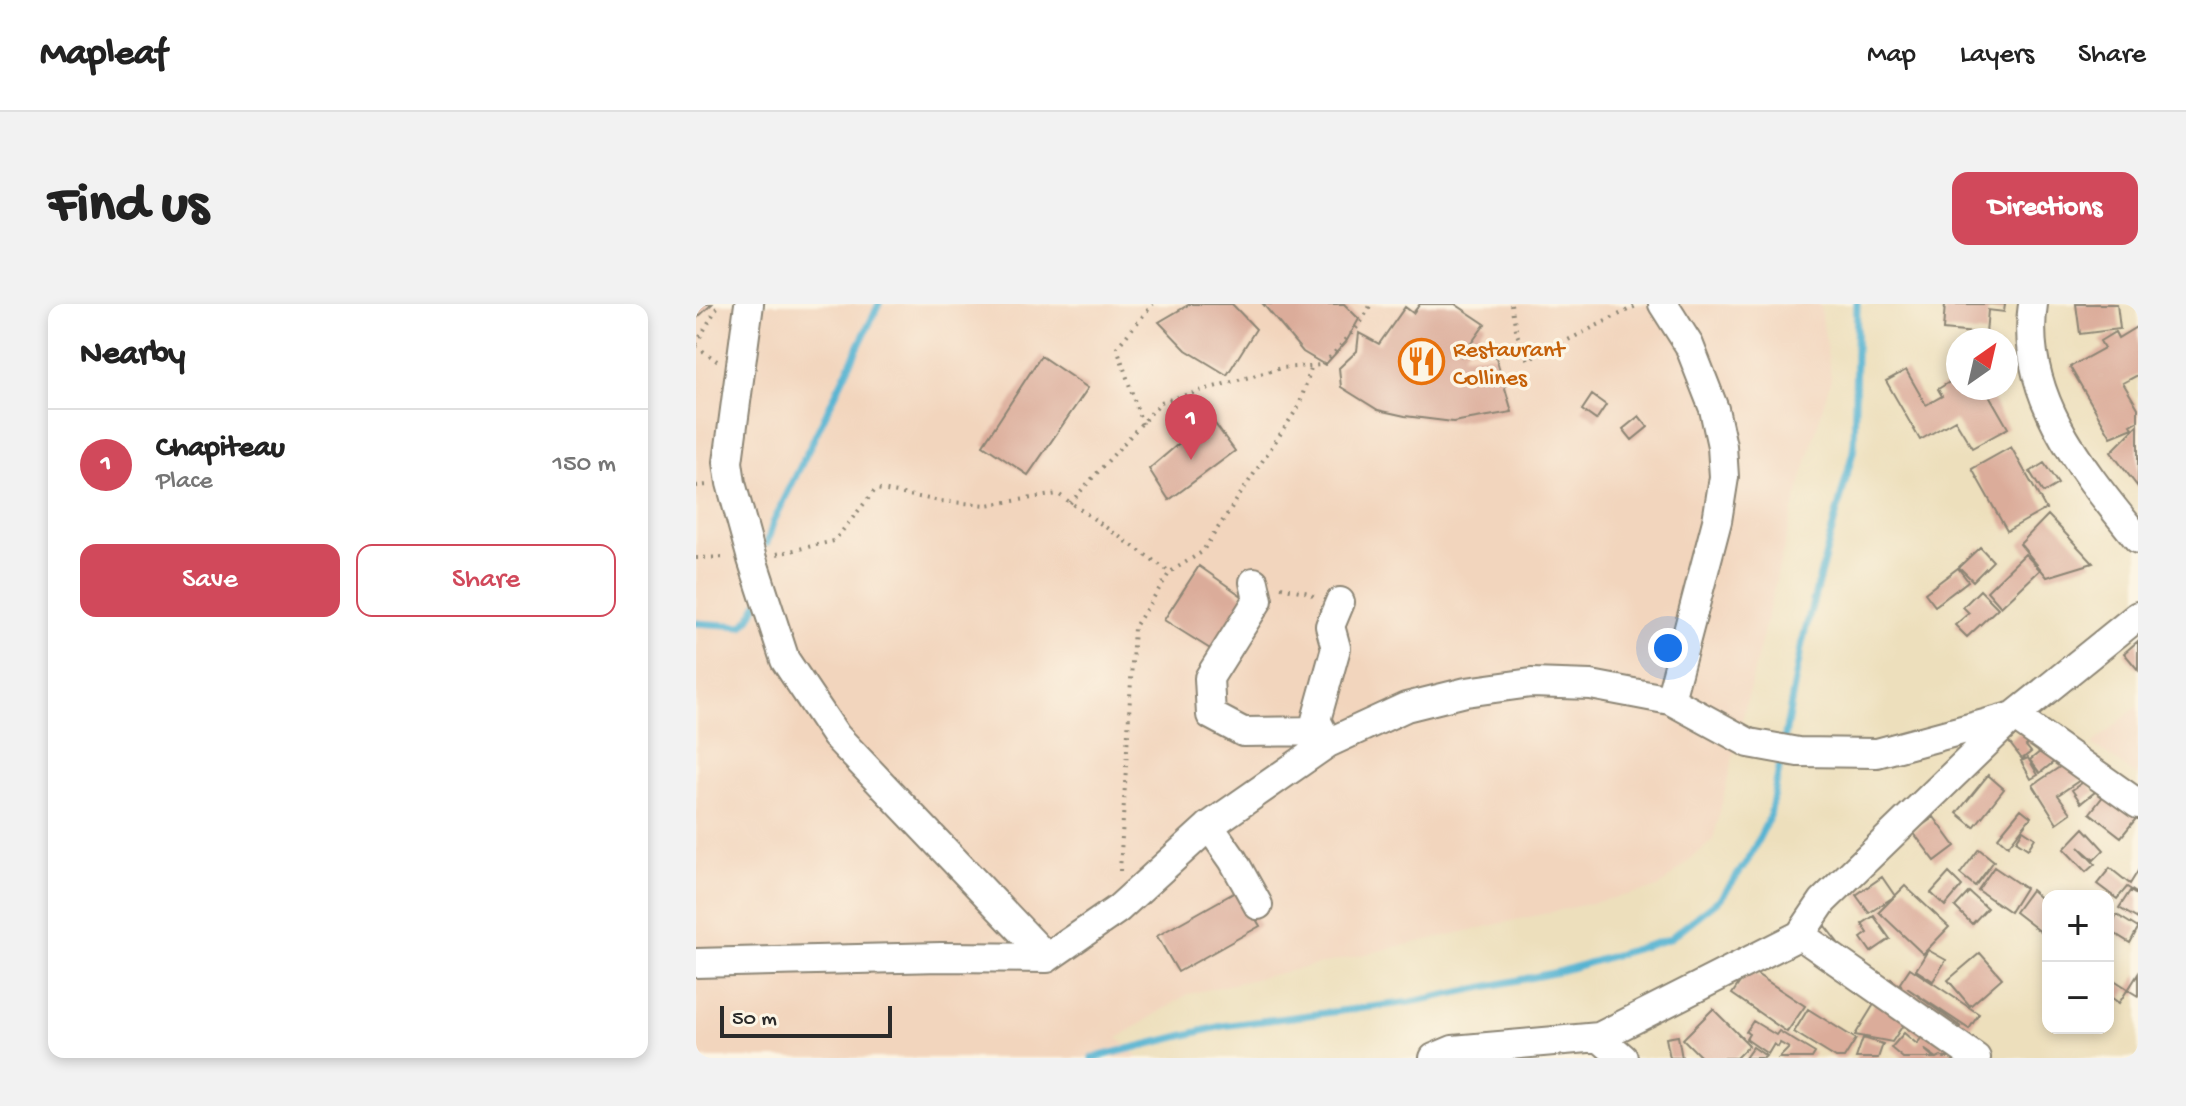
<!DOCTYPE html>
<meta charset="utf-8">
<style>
body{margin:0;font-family:"Gochi Hand",sans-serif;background:#f2f2f2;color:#222}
.controls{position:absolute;right:24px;bottom:24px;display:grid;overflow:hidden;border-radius:16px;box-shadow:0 4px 12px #0003}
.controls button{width:72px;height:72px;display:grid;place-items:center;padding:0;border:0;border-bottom:2px solid #e0e0e0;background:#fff;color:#222;font:40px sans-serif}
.compass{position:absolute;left:1250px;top:24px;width:72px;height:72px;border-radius:50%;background:#fff;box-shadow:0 4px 12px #0003;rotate:34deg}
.scale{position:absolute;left:24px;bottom:20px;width:172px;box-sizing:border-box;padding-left:8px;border:4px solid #2b2b2b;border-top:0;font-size:22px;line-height:28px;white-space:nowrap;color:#2b2b2b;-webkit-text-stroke:6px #fcf5e5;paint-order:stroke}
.you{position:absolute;left:972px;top:344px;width:28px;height:28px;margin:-20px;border:6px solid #fff;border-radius:50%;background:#1a73e8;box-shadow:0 0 0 12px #1a73e833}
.badge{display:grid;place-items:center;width:52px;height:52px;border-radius:50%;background:#d1495b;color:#fff;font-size:26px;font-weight:700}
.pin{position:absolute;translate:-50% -66px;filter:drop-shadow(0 2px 4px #0008)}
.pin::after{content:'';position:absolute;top:42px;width:28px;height:24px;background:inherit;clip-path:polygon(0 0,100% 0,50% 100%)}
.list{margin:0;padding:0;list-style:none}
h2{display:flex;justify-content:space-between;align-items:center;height:104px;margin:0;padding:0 32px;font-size:34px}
h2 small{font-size:26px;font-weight:400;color:#767676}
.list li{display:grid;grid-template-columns:52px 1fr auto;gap:24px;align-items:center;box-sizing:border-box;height:112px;padding:0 32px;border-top:2px solid #e0e0e0}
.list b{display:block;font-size:30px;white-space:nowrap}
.list p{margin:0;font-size:26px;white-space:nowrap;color:#767676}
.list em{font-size:26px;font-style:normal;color:#767676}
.actions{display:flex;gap:16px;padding:24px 32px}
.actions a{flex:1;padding:18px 0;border:2px solid #d1495b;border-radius:16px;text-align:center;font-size:28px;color:#d1495b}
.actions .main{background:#d1495b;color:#fff}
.map{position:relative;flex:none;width:1442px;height:754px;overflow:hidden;border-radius:16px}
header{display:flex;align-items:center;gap:48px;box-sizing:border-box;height:112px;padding:0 40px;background:#fff;border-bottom:2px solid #e0e0e0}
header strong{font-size:38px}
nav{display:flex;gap:44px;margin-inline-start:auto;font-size:28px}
.intro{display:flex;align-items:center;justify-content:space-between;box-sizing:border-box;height:192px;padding:0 48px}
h1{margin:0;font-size:56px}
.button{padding:20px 36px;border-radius:16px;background:#d1495b;color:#fff;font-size:28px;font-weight:700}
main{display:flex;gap:48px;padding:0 48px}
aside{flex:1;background:#fff;border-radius:16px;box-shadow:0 4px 12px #0003}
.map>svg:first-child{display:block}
</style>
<header>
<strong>Mapleaf</strong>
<nav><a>Map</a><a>Layers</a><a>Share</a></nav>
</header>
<div class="intro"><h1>Find us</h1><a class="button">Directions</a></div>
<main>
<aside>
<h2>Nearby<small></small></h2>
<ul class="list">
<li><span class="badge">1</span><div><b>Chapiteau</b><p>Place</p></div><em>150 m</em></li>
</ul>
<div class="actions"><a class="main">Save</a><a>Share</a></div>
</aside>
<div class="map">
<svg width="1442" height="754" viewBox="0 0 1442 754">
<rect width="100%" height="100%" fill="#fcf5e5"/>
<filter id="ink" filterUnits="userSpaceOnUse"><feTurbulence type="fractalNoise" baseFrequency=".0125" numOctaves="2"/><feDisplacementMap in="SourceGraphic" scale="16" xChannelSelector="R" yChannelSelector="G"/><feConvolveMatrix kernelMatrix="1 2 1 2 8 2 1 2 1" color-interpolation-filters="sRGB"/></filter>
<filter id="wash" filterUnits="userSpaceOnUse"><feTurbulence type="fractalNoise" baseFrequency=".006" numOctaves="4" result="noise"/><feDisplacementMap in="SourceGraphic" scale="32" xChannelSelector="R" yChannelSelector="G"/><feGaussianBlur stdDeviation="1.8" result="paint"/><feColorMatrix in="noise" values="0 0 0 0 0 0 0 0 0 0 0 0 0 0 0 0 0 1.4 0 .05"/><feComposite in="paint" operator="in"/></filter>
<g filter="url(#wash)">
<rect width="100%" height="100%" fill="#eddfbc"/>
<!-- built -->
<path fill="#f2d5bd" d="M0 0H1124L1135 74 1096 210 1017 536 962 584 492 690 422 734 443 754H0Z
M1442 402V473L1396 440Z"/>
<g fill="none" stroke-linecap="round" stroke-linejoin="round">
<!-- stream -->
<path stroke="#54b3d2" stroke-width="7" d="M71 239 77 219 183 0
M0 319 46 322 54 314 61 300
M1088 437 1106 339 1158 144 1161 0
M396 754 526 722 715 698 862 668 973 635 1025 594 1052 556 1074 512 1086 449"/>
</g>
<g id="blocks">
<!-- building -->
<path fill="#dbac9a" d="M0 0H16L0 15Z
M494 0H536L560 25 531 71 490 46 463 18Z
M567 0H648L663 15 650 38 629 61 607 48Z
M724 0H759L789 20 766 52 799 50 816 108 757 118 709 112 682 106 645 83 643 64 661 47 663 29 683 40 709 3 717 9Z
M1249 0H1309L1308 8 1292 6 1290 30 1247 26Z
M1380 0H1421L1424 25 1384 30Z
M1442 22V71L1427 79 1442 104V117L1435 121 1437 124 1415 133 1374 63 1408 44 1404 37 1419 28 1422 34Z
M345 52 392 84 332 171 287 141Z
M1210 66 1230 101 1246 92 1242 85 1262 73V84H1289L1312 124 1276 144 1259 116 1224 136 1190 77Z
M896 91 910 101 900 116 886 106Z
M943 112 952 123 936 136 927 125Z
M514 113 539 147 473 196 453 165Z
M1442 121V183L1415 148Z
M1315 143 1350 205 1311 227 1276 165Z
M1348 159 1362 180 1347 189 1334 168Z
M1352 211 1397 259 1351 273 1324 240Z
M1284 243 1297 257 1277 277 1263 263Z
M1329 250 1344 266 1305 303 1291 287Z
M503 262 553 297 519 348 468 316Z
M1262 264 1272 277 1239 302 1229 289Z
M1284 286 1302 304 1271 333 1259 321 1273 309 1267 303Z
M1442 337V366L1428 349Z
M1330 424 1339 435 1330 442 1335 448 1326 455 1312 437Z
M1360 435 1370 448 1344 469 1334 456Z
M1332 454 1342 471 1335 475 1325 457Z
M1377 454 1390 472 1362 491 1375 509 1361 519 1337 481Z
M1292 471 1308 485 1278 523 1261 509Z
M1390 476 1399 488 1385 499 1376 486Z
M1412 486 1442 512 1425 533 1394 509Z
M1325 505 1335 513 1312 542 1302 533Z
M1238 513 1259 542 1239 557 1217 528Z
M1388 524 1408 546 1398 556 1383 543 1399 560 1390 568 1368 545Z
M1327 526 1339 534 1332 545 1320 537Z
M1283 545 1298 557 1279 582 1264 570Z
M1298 563 1329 584 1314 608 1282 586Z
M1414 564 1434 580 1442 567V590L1431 583 1421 595 1401 580Z
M1253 569 1266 582 1249 602 1235 589Z
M1186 573 1199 592 1173 609 1160 591Z
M1209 582 1253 623 1227 650 1183 608Z
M543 586 564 622 482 668 461 632Z
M1335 586 1350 599 1347 603 1352 607 1350 632 1319 608Z
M1434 587 1442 592V615L1423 604Z
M1273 588 1291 604 1276 620 1259 603Z
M1421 611 1442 624 1434 639 1413 626Z
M1178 612 1194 635 1175 648 1165 634 1172 629 1166 620Z
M1129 622 1143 640 1130 651 1116 633Z
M1232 646 1250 656 1237 677 1220 666Z
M1284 649 1306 674 1274 702 1252 676Z
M1214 664 1283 710 1273 725 1211 684 1265 723 1250 745 1281 754H1248L1245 752 1241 754 1228 745 1238 754H1207L1195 744 1208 729 1221 740 1225 734 1212 725 1217 717 1180 695 1195 675 1206 683 1204 679Z
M1053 665 1109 702 1091 728 1036 690Z
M1442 670V692L1432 686Z
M1412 672 1432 685 1423 699 1412 691Z
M1180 697 1211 715 1196 738 1159 731Z
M1017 705 1053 741 1040 754H1006L987 735Z
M1112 705 1160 735 1148 754H1140L1098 728Z
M1057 717 1080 731 1083 727 1119 749 1116 754H1083L1093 744 1084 739 1082 743 1078 740 1072 750 1050 735 1053 730 1050 728Z
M982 732 986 754H974L970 734Z
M1167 734 1187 740 1182 754H1160Z
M1057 743 1070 752 1068 754H1049Z"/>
</g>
</g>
<g filter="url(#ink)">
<use href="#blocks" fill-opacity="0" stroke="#8c8574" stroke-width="2"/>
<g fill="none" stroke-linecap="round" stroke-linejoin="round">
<defs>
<path id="minor" d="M53 0 32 158 35 179 56 255 89 356 140 432 351 654
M967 0 993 41 1018 105 1026 142 1028 173 1021 217 974 396
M1337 0C1323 92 1388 168 1442 235
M558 278 562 296 513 374 515 411 547 428 625 427
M632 439 620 416 640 344 634 322 644 298
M513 522 537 556 562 601
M1104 631 1280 754
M0 659 245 653 351 654 422 605 513 522 632 439 710 403 770 388 835 379 895 381 974 396 1053 439 1102 448 1181 449 1318 412 1442 312
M903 733 927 754
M738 754 757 746 903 733 1104 631 1127 597 1318 412 1442 500"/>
</defs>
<!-- minor casing -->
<use href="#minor" stroke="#8c8574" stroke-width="32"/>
<!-- path -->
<path stroke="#8c8574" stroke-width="4" stroke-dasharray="2 6" stroke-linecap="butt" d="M815 0 821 30 832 56 942 1
M0 40 23 0
M0 42 21 57
M446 120 421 43 457 0
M0 182 12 181
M374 199 465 98 585 64 627 61 664 20 675 0
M81 250 138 237 180 185 244 197 291 201 362 190 474 268 506 248 603 102 616 61
M0 254 30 253
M585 283 613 289 618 293
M424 567 438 324 474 268"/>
<!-- minor -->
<use href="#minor" stroke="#fff" stroke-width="28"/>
</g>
</g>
<!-- icons -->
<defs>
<symbol id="restaurant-ring" viewBox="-11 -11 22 22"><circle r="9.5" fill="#fcf5e5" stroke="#e8710a" stroke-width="1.5"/><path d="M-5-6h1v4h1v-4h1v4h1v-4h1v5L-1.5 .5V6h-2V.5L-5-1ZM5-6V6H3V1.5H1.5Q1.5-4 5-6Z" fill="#e8710a"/></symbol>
</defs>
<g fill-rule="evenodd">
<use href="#restaurant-ring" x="700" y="32" width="51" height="51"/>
</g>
<g text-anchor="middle" stroke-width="7" stroke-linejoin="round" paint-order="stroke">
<!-- food labels -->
<g font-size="24" fill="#c56008" stroke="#fcf5e5" text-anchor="start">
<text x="757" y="52">Restaurant<tspan x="757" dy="28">Collines</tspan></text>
</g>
</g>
</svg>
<div class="controls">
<button>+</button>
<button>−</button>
</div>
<svg class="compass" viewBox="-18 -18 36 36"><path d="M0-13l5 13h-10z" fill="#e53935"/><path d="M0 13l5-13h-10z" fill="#767676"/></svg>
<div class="scale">50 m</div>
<div class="you"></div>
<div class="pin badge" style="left:495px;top:156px">1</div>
</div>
</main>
